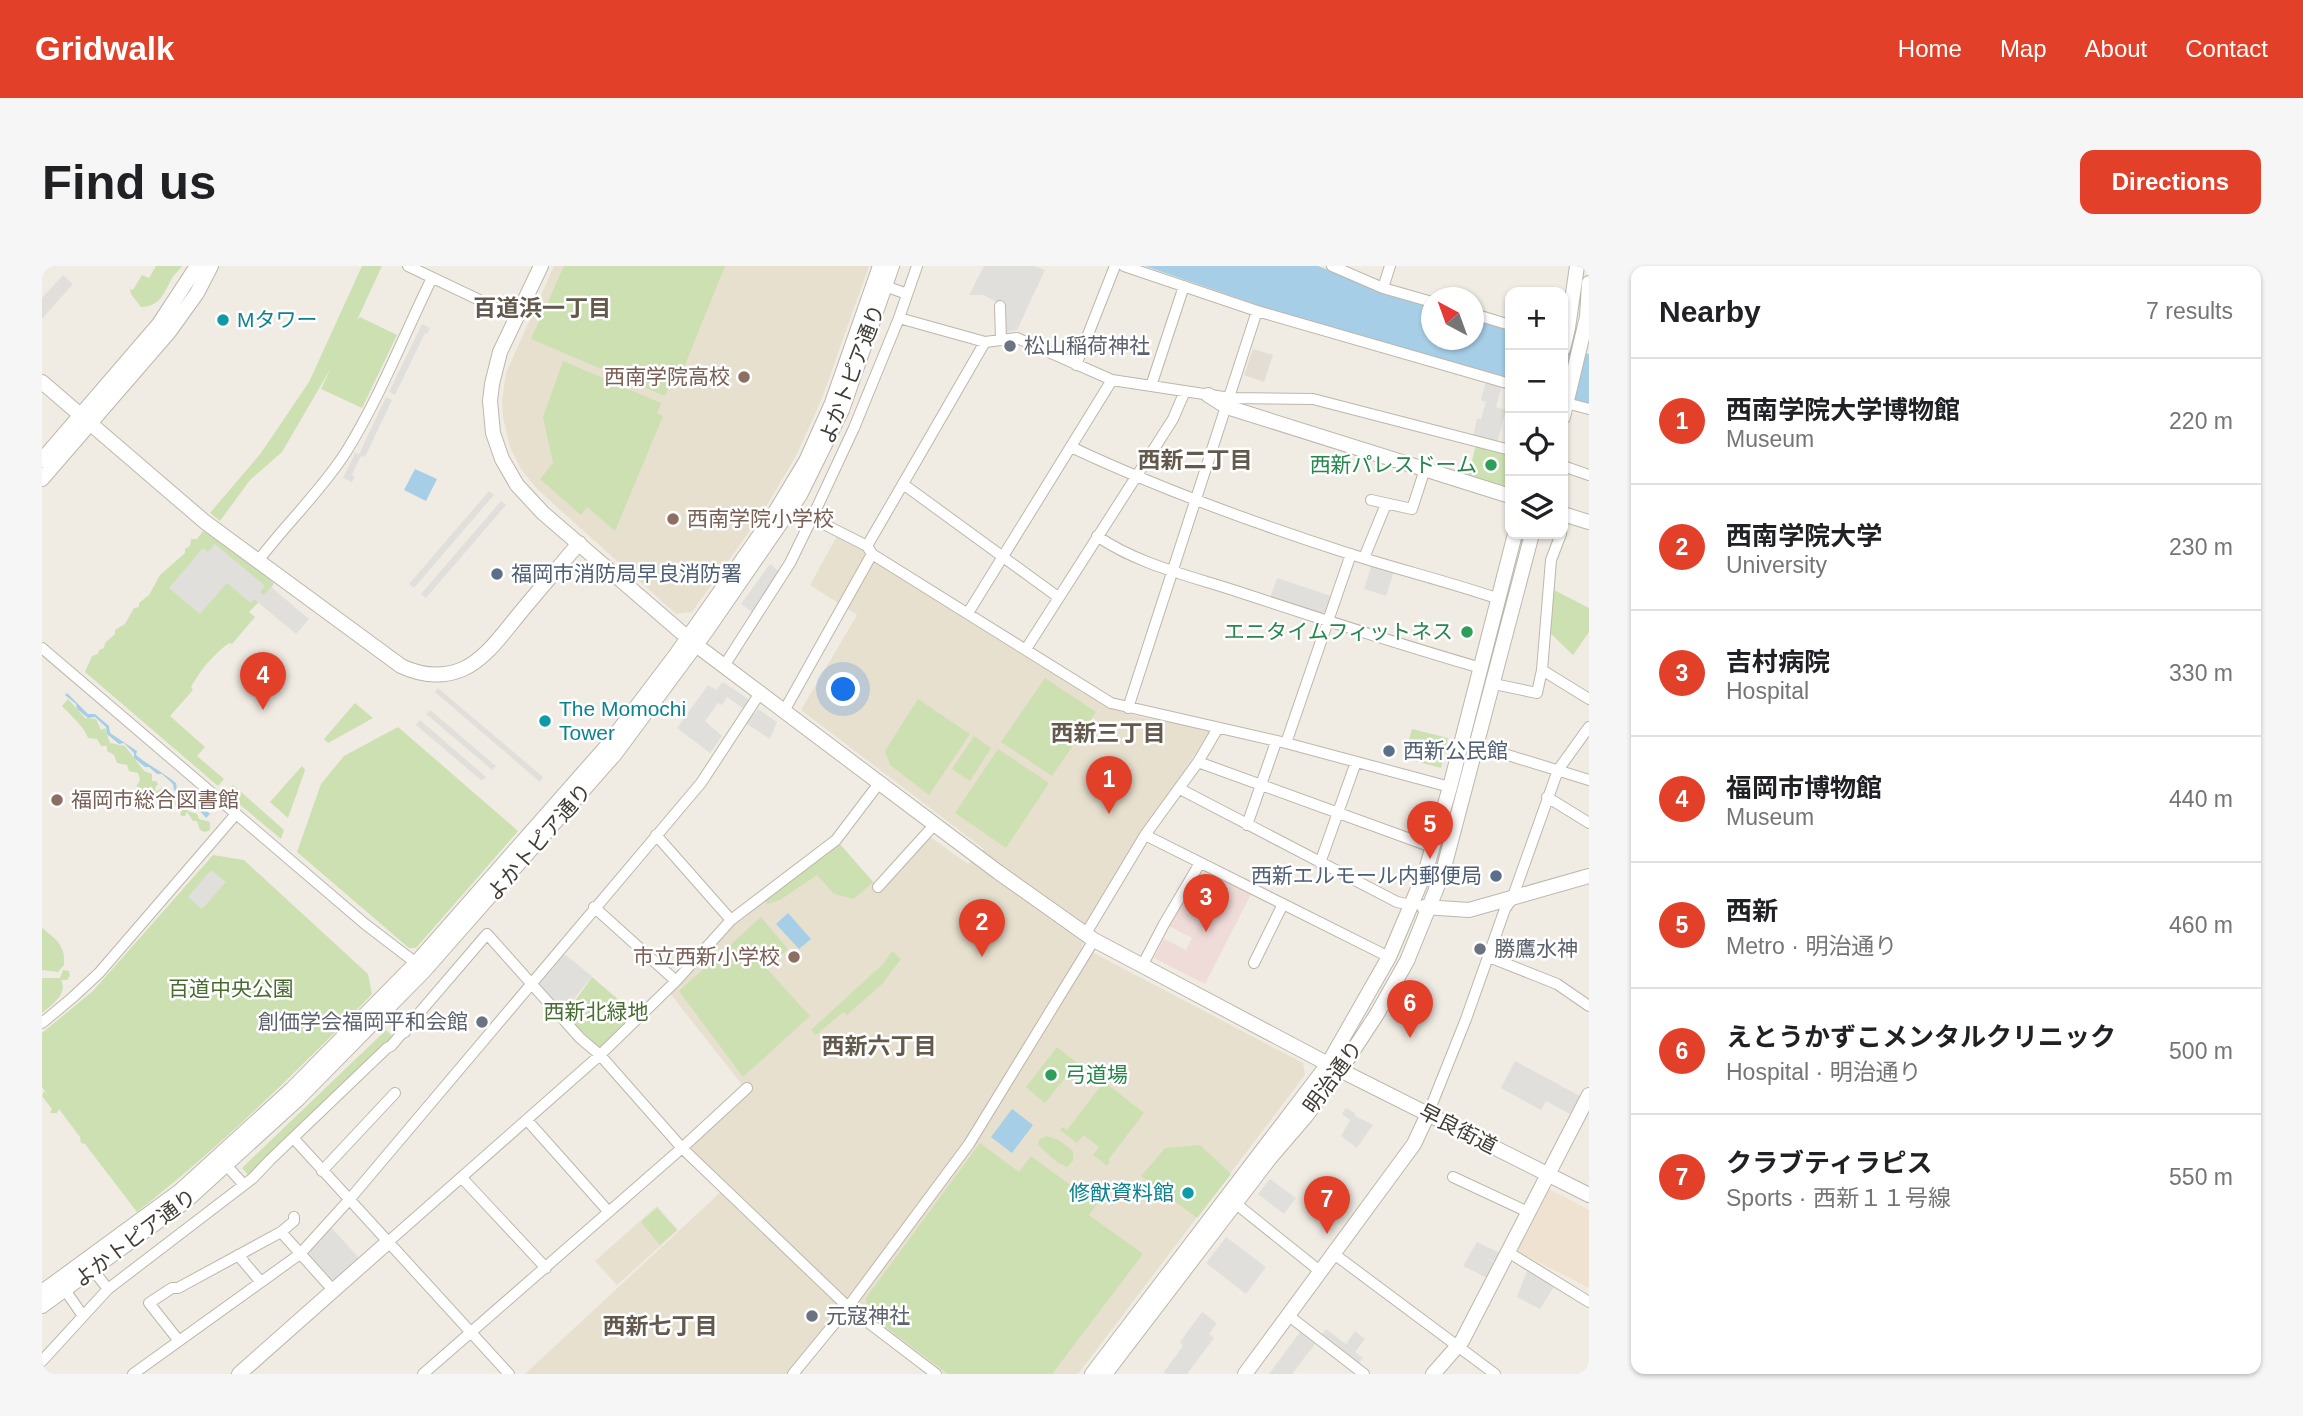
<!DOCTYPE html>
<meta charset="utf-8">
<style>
body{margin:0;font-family:Helvetica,"Noto Sans JP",sans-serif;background:#f6f6f6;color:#202124}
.controls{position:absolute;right:21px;top:21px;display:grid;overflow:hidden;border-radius:14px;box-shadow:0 2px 5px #0004}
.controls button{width:63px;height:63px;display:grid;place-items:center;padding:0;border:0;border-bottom:2px solid #e0e0e0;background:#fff;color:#202124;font:35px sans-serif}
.compass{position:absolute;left:1379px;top:21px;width:63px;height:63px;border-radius:50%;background:#fff;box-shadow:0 2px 5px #0004;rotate:319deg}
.you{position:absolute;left:802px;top:424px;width:24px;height:24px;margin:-18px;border:5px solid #fff;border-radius:50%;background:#1a73e8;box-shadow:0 0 0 10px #1a73e833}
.badge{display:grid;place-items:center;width:46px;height:46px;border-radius:50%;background:#e24029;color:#fff;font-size:23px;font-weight:700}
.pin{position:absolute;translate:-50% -58px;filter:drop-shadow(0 2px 4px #0008)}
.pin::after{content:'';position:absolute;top:37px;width:24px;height:21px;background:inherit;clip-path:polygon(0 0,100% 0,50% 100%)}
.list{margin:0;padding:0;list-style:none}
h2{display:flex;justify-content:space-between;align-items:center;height:91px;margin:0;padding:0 28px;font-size:30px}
h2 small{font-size:23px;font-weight:400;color:#757577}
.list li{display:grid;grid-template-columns:46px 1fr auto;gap:21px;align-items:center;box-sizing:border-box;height:126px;padding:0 28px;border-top:2px solid #e0e0e0}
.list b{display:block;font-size:26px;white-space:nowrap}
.list p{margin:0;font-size:23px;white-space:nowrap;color:#757577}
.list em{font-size:23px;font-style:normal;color:#757577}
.icon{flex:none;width:38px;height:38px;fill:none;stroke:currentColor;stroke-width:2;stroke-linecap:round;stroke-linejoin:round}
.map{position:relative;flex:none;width:1547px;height:1108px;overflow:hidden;border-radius:14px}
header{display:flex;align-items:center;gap:42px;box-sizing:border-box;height:98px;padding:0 35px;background:#e24029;color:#fff}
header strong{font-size:33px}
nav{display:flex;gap:38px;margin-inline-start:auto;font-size:24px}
.intro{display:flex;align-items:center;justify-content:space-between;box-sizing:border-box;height:168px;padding:0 42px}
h1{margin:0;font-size:49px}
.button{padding:18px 32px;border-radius:14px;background:#e24029;color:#fff;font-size:24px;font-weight:700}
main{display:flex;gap:42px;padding:0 42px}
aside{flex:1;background:#fff;border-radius:14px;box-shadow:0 2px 5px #0004}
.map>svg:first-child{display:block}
</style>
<header>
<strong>Gridwalk</strong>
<nav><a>Home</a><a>Map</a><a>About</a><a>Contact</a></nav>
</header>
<div class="intro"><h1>Find us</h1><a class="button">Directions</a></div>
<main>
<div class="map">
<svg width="1547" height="1108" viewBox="0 0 1547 1108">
<rect width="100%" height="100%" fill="#f0ece4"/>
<!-- residential -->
<path fill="#e3ddd3" d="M1211 83 1231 89 1222 116 1202 109Z"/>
<!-- commercial -->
<path fill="#f0e2d1" d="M1507 923 1547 944V1022L1475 985Z"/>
<!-- education -->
<path fill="#e7e0cf" d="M512 0H827L779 135 754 190 721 246 650 346 634 348 496 224 479 203 468 181 461 151 460 135 464 107Z
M796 268 822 281 834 294 1068 442 1099 451 1169 463 1047 654 1039 685 924 873 811 1027 745 1108H483L684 921 644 882 705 825 627 726 692 657 796 576 836 621 886 572H890L926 598 942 583 759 444 815 349 768 319Z
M1052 687 1261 797 1263 809 1036 1108H902L814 1041 813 1036 934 874 1046 689Z
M615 940 636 964 575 1019 553 995Z"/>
<!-- medical -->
<path fill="#efdbd8" d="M1182 611 1210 626 1163 718 1112 692 1122 673 1144 684 1150 672 1127 660 1146 624 1169 636Z"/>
<!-- green -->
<path fill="#cce0b1" d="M114 0H140C137 5 131 9 129 14 121 29 118 40 99 41L89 28 88 23 91 24 100 9 107 12Z
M320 0H340L315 54 318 51 355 69 320 142 279 123 289 102 240 186 208 214 178 255 168 247 219 187 267 116Z
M522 0H683L634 121 628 118 623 130 489 73Z
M521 95 619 137 615 147 621 150 573 265 545 241 539 249 498 213 511 197 501 151Z
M1434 179 1468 188V221L1426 210Z
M161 265 187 281 232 317C227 328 216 336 207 346L213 351 190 378 187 377C171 389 159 403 149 421L151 424 128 450 163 481 155 490 182 513 176 520 43 406 50 390 56 388 57 384 62 382 63 377 73 368V364L83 358 92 342 97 341V337L107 329 118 309 143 287V283L148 280 149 273H155Z
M1510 323 1547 342V366L1531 389 1506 365Z
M1003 412 1054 446 1010 510 959 476Z
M26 433 43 452 54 453 59 464 63 462 68 477 83 480 102 505 110 508V515H114L116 518 113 522 114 526 121 521 126 522 130 530H136L139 538 147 540 146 545 155 548 157 553 168 556V564L163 566 158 564 155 555H151L145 546 143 550H139L138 541 130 539 128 532 120 531 116 536 113 535V530L108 532 103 525 96 524 94 521 98 514 96 507 87 505 85 499 75 497 72 489 65 485V480H59L55 473 46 472C42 460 28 449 20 440Z
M876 433 928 468 887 529 848 499 843 485Z
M313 437 331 452 286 477 282 473Z
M356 461 476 565 374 682H367L255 586 279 518 302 490Z
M1370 463 1406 472 1399 502 1369 494 1372 486 1364 483Z
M932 470 949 482 928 515 910 503Z
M956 483 1007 517 964 582 913 547Z
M260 500 263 504 246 552 228 536Z
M191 519 242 564 239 573 184 527Z
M796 576 831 616 812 633 792 628 775 609 738 634 725 638 723 633Z
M171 589 202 594 326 708 330 728C256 805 179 880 95 946L43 878 39 877 38 871 17 843 15 847H8L10 843 0 830 2 825 7 831 0 821V767L51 725Z
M719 651 746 683 725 703 768 750 701 811 637 725Z
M0 662C14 673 24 680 22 699L16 706 0 704Z
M850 685 859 693 840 718 805 749 801 746 774 769 769 764 841 698Z
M21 704 27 705 28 710 25 714H19C26 728 11 738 0 747V712H18Z
M550 711 592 747 558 783 523 749Z
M344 764 352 772 207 910 200 902Z
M1015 781 1035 797 1003 837 984 821Z
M1064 813 1066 815 1065 818 1102 847 1066 894 1068 896 1065 900 1051 889 1057 881 1041 869 1035 877 1018 864 1020 861 1025 864Z
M1004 870 1017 874 1031 885V895L1025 901 1015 896 996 879 997 874Z
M938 877 977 906 989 890 1046 932 1041 925 1043 918 1049 919 1060 927V930L1052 936 1055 938 1047 949 1101 988 1010 1108H906L825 1047 824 1032Z
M1158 879 1189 908 1155 952 1099 910 1123 882Z
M615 942 635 964 618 979 599 956Z"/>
<!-- parking -->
<path fill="#e1dfdc" d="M942 0H993L1003 4 975 64 964 66 961 39 941 29H927Z
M21 9 31 18 0 53V32Z
M380 58 388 62 385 68 383 67 353 129 347 126Z
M1444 115 1460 119 1454 141 1464 144 1455 177 1431 171 1435 153H1439L1444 136 1439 134Z
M344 131 350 134 323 191 319 190 310 209 313 211 310 216 301 212 313 187 317 188Z
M447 225 452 229 372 322 367 318Z
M459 235 464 239 384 332 379 328Z
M173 278 223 320 218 326 222 329 229 321 267 353 254 368 212 333 209 337 185 317 158 348 127 322 161 282 166 286Z
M728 298 738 306 710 346 699 338Z
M1330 298 1352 305 1344 330 1322 323Z
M1235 312 1289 330 1283 346 1277 348 1228 332Z
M681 416 706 433V436L702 443 685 431 680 439 676 437 663 455 680 470 668 487 635 462 666 419 674 424Z
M396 422 501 511 498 516 393 426Z
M716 443 735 456 728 473 702 456 709 447 712 448Z
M388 444 454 500 450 504 384 448Z
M378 454 444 511 440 515 374 459Z
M169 604 184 616 160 643 146 631Z
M521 687 550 710 522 746 496 718Z
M1473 795 1538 830 1528 848 1504 835 1499 844 1459 822Z
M1304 842 1313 847V850L1331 859 1315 882 1299 870 1308 854 1300 848Z
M1228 913 1254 932 1242 948 1216 928Z
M288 960 318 993 290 1018 263 989Z
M1184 971 1224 1001 1204 1028 1164 997Z
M1435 976 1460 988 1456 997 1443 991 1455 998 1447 1013 1421 1000Z
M1486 1002 1513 1019 1498 1043 1475 1031Z
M1160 1046 1175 1057 1167 1068 1172 1072 1145 1108H1124L1122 1106 1141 1080 1138 1076Z
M1284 1063 1304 1078 1313 1065 1323 1073 1313 1086 1321 1092 1315 1099 1278 1071Z
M1258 1066 1273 1078 1250 1108H1227Z"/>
<!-- water -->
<path fill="#a6cee7" d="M1103 0H1276L1342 25 1389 40 1390 74H1432V52L1468 63V114L1227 43Z
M1521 79 1547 88V141L1521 132Z
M373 203 395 213 384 235 362 224Z
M25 427 46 448H53L67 460 68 467 95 485 94 489C107 500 121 506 134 517L135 524C141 529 144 534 152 534L168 548 164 552 151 537H145L132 524 131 518 120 508H115L107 501H103L92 492V487L82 477 77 478 65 468 64 461 53 451 46 452 35 443 34 438 23 429Z
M746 647 769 673 757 683 734 658Z
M970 843 991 859 970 887 949 871Z"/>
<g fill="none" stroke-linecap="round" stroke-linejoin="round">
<defs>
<path id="minor" d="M366 0 475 52
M1082 0 1215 45 1468 118
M1290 0 1341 22 1390 36
M843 20 865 28
M1341 22 1348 0
M958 40 959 74
M1432 48 1468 59
M857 52 943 76 975 72 1070 114 1188 132 1271 133 1468 184
M1034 99 1073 0
M1109 120 1142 20
M1524 137 1547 143
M1029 181C1120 224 1212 257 1308 288 1358 304 1408 316 1457 333
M1521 200 1547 209
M861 218 1016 331
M1329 234 1370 243 1383 203
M770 252 825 280 830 288 1069 437 1244 477 1408 521
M1519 268 1509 294 1500 404 1547 433
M1055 270C1095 298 1148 310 1194 325 1276 352 1357 378 1439 402
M825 280 943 76
M1322 292 1344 238
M216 295C244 258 279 225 304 186 338 131 362 69 390 12
M926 347 1070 114
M0 382 323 658 374 697
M984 383 1131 153 1143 125
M682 400 748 297 770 252 812 162 857 52 875 0
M1452 418 1495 427 1500 404
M1086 442 1215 45
M742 445 830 288
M1420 475 1547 514
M1244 477 1309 288
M1156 496 1390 581
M1138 523 1355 636 1369 639
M1505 531 1547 557
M1205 559 1234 476
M614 569 689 654
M1103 569 1347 691
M1278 597 1314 496
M836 621 893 558
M552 641 634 715
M1043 669 1103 569 1156 496 1176 462
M1447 691 1515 718 1547 740
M1212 697 1241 638
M1100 700 1122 658 1158 597
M343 747 363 766
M0 757 30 732 57 707 194 548
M1386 848 1424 753 1463 643 1470 633 1516 504 1547 461
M485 854 566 945
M254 875 467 1108
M185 900 202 919
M280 905 353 827
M1411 911 1486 946
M420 912 504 1002
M1193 937 1279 1006
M239 966 291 1024
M346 976 558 789 634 715 689 654 794 574 838 516
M1466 986 1547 1036
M1292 988 1453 1108
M196 989 218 1015
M51 1004 66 1023
M23 1024 41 1050
M1247 1050 1322 1108
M137 1075 107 1037 130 1022H136L239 966 252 955V951
M0 1095 66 1023 211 912 228 894 345 782 349 780 445 668 538 772 558 789 640 882 806 1041 894 1108
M91 1108 258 988 307 934 659 517 718 427
M381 1108 640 882 705 822
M751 1108 806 1041 927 878 1052 674"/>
<path id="tertiary" d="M499 0 458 86 450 118 448 135 451 167 460 193 475 219 501 247 654 379 956 606 1052 674 1286 798 1547 929
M1521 83 1526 62 1535 0
M0 116 163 256 359 400C378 409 400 412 421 403 444 393 462 366 478 347 497 324 517 301 537 277
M1166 129 1185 141 1468 230
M1521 151 1545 51 1547 17
M0 194 117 58 155 0
M0 213 127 66 155 27 169 0
M1521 248 1547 256
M1382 641 1427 644 1547 610
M0 1026 138 925 250 823 374 697 564 481 633 390 729 253 764 195 790 137 838 0
M0 1040 144 935 256 833 381 706 573 488 665 364 758 229 800 144 850 0
M197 1108 346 976
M1050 1108 1286 798 1347 691 1384 604 1408 521 1473 268
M1063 1108 1228 892 1264 850 1299 803 1335 748 1365 695 1400 609 1490 268
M1203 1108 1372 878 1386 848
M1391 1108 1420 1075 1547 829"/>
</defs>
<!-- minor casing -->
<use href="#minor" stroke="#bdb6ab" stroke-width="12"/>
<!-- tertiary casing -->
<use href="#tertiary" stroke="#bdb6ab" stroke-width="16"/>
<!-- minor -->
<use href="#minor" stroke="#fff" stroke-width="10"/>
<!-- tertiary -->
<use href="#tertiary" stroke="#fff" stroke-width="14"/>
</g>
<!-- markers -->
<g fill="#0f9aa8" stroke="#fff" stroke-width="2.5">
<circle cx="181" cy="54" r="7"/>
<circle cx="503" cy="455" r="7"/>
<circle cx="1146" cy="927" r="7"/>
</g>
<g fill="#6b7280" stroke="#fff" stroke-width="2.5">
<circle cx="968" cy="80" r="7"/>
<circle cx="1438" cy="683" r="7"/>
<circle cx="440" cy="756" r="7"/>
<circle cx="770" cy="1050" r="7"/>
</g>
<g fill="#8d6e63" stroke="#fff" stroke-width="2.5">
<circle cx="702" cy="111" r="7"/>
<circle cx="631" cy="253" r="7"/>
<circle cx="15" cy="534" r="7"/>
<circle cx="752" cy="691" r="7"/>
</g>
<g fill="#2e9e5b" stroke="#fff" stroke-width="2.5">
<circle cx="1449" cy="199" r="7"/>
<circle cx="1425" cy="366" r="7"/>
<circle cx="1009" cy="809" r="7"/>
</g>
<g fill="#5c6f8a" stroke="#fff" stroke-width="2.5">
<circle cx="455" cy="308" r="7"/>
<circle cx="1347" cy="485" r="7"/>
<circle cx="1454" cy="610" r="7"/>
</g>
<g text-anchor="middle" stroke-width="5" stroke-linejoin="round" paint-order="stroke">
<!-- culture labels -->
<g font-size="21" fill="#0d838f" stroke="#fff" text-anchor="start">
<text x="195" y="61">Mタワー</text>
<text x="517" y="450">The Momochi<tspan x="517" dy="24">Tower</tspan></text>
<text x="1132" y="934" text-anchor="end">修猷資料館</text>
</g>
<!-- worship labels -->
<g font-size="21" fill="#5b616d" stroke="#fff" text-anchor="start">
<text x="982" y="87">松山稲荷神社</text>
<text x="1452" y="690">勝鷹水神</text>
<text x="426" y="763" text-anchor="end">創価学会福岡平和会館</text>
<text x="784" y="1057">元寇神社</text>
</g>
<!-- street labels -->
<g font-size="21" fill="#413c35" stroke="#fff">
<text transform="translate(810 108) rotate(-69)" y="7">よかトピア通り</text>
<text transform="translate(497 576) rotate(-49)" y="7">よかトピア通り</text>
<text transform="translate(1291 811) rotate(-54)" y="7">明治通り</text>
<text transform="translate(1416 863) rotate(27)" y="7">早良街道</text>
<text transform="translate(93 972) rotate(-37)" y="7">よかトピア通り</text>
</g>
<!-- education labels -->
<g font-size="21" fill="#785e54" stroke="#fff" text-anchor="end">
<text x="688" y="118">西南学院高校</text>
<text x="645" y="260" text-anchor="start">西南学院小学校</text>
<text x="29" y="541" text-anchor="start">福岡市総合図書館</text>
<text x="738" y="698">市立西新小学校</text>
</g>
<!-- leisure labels -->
<g font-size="21" fill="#27864d" stroke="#fff" text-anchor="end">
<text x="1435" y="206">西新パレスドーム</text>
<text x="1411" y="373">エニタイムフィットネス</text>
<text x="1023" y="816" text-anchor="start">弓道場</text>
</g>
<!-- service labels -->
<g font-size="21" fill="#4e5e75" stroke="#fff" text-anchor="start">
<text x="469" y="315">福岡市消防局早良消防署</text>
<text x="1361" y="492">西新公民館</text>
<text x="1440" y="617" text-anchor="end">西新エルモール内郵便局</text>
</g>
<!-- park labels -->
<g font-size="21" fill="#486c2f" stroke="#fff">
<text x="189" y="730">百道中央公園</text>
<text x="554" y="753">西新北緑地</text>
</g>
<!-- neighbourhood labels -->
<g font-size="23" font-weight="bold" fill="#63594d" stroke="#fff">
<text x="500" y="50">百道浜一丁目</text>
<text x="1153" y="202">西新二丁目</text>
<text x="1066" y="475">西新三丁目</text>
<text x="837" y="788">西新六丁目</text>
<text x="618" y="1068">西新七丁目</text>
</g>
</g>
</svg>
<div class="controls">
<button>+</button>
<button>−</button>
<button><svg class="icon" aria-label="locate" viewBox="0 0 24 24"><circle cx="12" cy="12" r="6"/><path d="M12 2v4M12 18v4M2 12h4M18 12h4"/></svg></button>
<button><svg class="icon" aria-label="layers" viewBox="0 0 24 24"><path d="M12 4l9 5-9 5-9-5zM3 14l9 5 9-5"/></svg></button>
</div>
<svg class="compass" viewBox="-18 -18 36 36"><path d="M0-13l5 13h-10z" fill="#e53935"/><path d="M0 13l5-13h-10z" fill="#757577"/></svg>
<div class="you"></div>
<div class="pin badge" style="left:1067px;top:548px">1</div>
<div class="pin badge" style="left:940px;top:691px">2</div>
<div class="pin badge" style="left:1164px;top:666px">3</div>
<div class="pin badge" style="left:221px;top:444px">4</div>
<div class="pin badge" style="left:1388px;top:593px">5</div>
<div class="pin badge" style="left:1368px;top:772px">6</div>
<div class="pin badge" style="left:1285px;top:968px">7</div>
</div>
<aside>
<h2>Nearby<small>7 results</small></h2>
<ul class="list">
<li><span class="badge">1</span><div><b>西南学院大学博物館</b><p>Museum</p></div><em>220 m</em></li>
<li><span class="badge">2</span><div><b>西南学院大学</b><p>University</p></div><em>230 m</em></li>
<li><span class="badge">3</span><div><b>吉村病院</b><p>Hospital</p></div><em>330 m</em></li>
<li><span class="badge">4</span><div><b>福岡市博物館</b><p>Museum</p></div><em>440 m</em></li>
<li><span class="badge">5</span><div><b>西新</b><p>Metro · 明治通り</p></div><em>460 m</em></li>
<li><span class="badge">6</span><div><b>えとうかずこメンタルクリニック</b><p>Hospital · 明治通り</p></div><em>500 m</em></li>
<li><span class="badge">7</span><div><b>クラブティラピス</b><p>Sports · 西新１１号線</p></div><em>550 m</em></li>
</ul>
</aside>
</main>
